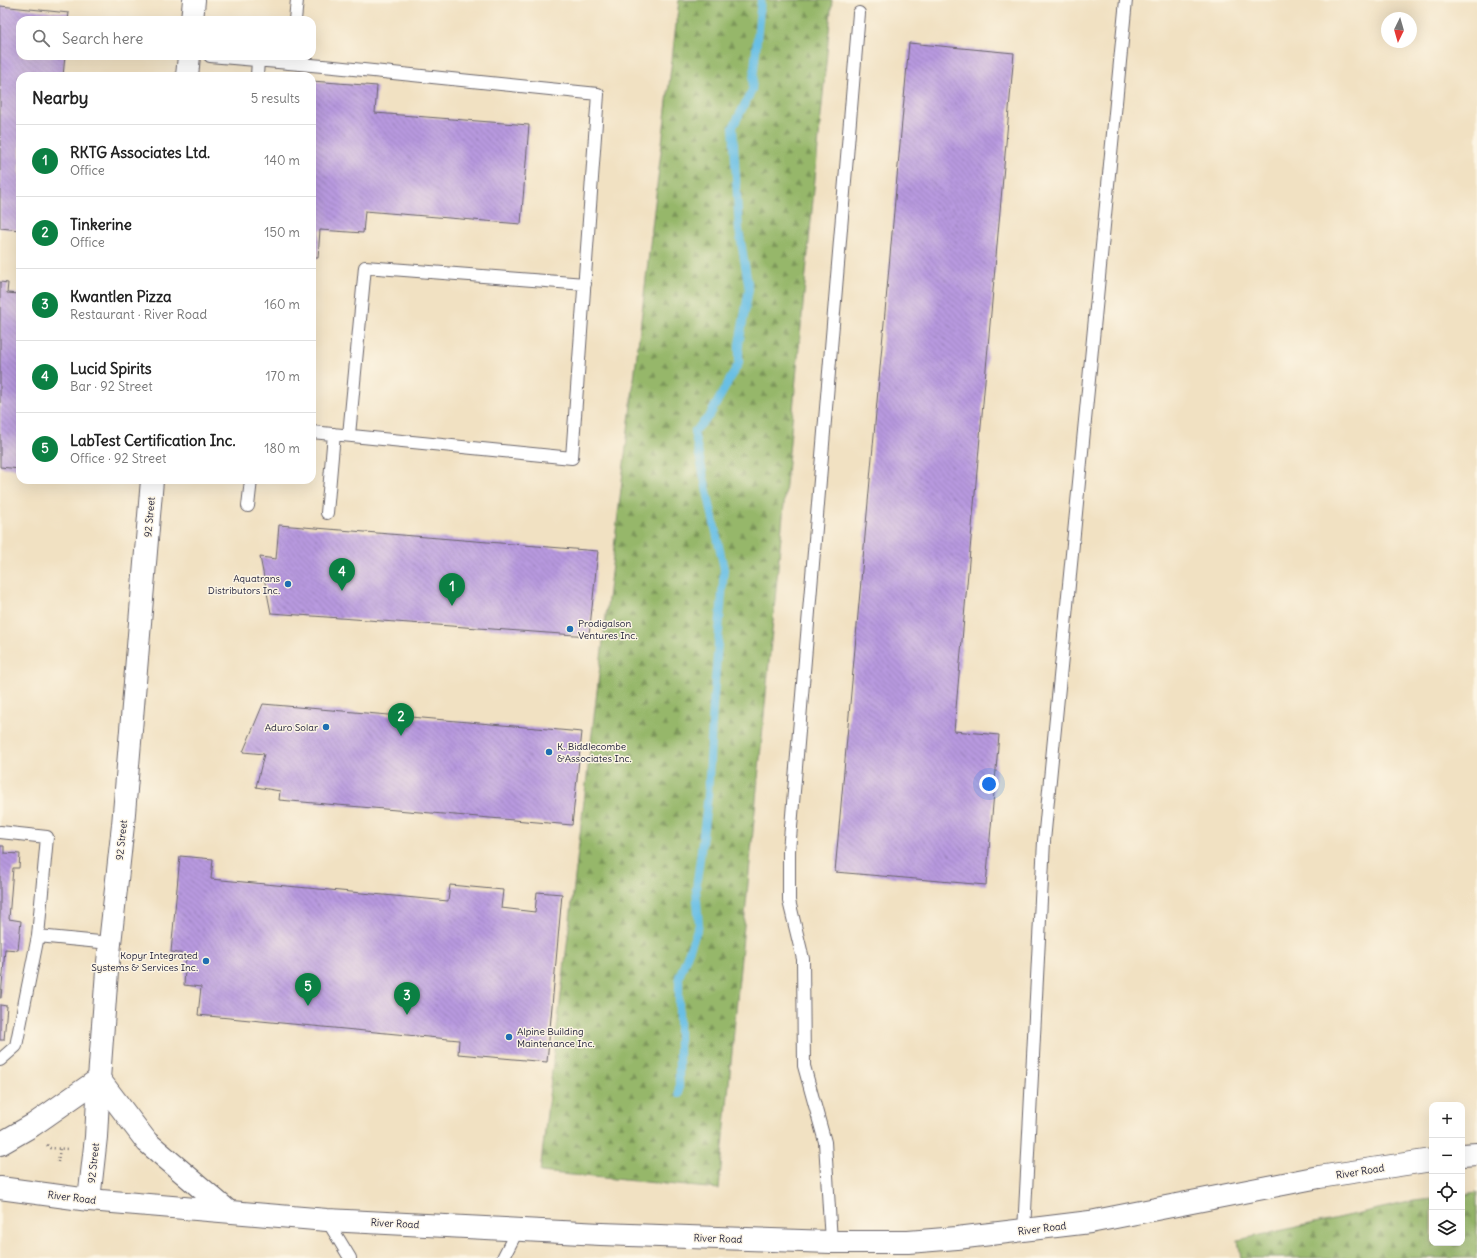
<!DOCTYPE html>
<meta charset="utf-8">
<style>
body{margin:0;font-family:Delius,sans-serif;background:#f2f2f2;color:#222}
.controls{position:absolute;right:12px;bottom:12px;display:grid;overflow:hidden;border-radius:8px;box-shadow:0 4px 16px #0002}
.controls button{width:36px;height:36px;display:grid;place-items:center;padding:0;border:0;border-bottom:1px solid #e0e0e0;background:#fff;color:#222;font:20px sans-serif}
.compass{position:absolute;left:1381px;top:12px;width:36px;height:36px;border-radius:50%;background:#fff;box-shadow:0 4px 16px #0002;rotate:185deg}
.you{position:absolute;left:989px;top:784px;width:14px;height:14px;margin:-10px;border:3px solid #fff;border-radius:50%;background:#1a73e8;box-shadow:0 0 0 6px #1a73e833}
.badge{display:grid;place-items:center;width:26px;height:26px;border-radius:50%;background:#0b8043;color:#fff;font-size:13px;font-weight:700}
.pin{position:absolute;translate:-50% -33px;filter:drop-shadow(0 1px 2px #0008)}
.pin::after{content:'';position:absolute;top:21px;width:14px;height:12px;background:inherit;clip-path:polygon(0 0,100% 0,50% 100%)}
.list{margin:0;padding:0;list-style:none}
h2{display:flex;justify-content:space-between;align-items:center;height:52px;margin:0;padding:0 16px;font-size:17px}
h2 small{font-size:13px;font-weight:400;color:#767676}
.list li{display:grid;grid-template-columns:26px 1fr auto;gap:12px;align-items:center;box-sizing:border-box;height:72px;padding:0 16px;border-top:1px solid #e0e0e0}
.list b{display:block;font-size:15px;white-space:nowrap}
.list p{margin:0;font-size:13px;white-space:nowrap;color:#767676}
.list em{font-size:13px;font-style:normal;color:#767676}
.icon{flex:none;width:22px;height:22px;fill:none;stroke:currentColor;stroke-width:2;stroke-linecap:round;stroke-linejoin:round}
.map{position:relative;flex:none;width:1477px;height:1258px;overflow:hidden}
.search{position:absolute;background:#fff;box-shadow:0 4px 16px #0002;left:16px;top:16px;width:300px;height:44px;display:flex;align-items:center;gap:10px;box-sizing:border-box;padding:0 14px;border-radius:12px;color:#767676;font-size:15px}
.panel{position:absolute;background:#fff;box-shadow:0 4px 16px #0002;left:16px;top:72px;width:300px;height:412px;border-radius:12px}
.map>svg:first-child{display:block}
</style>
<div class="map">
<svg width="1477" height="1258" viewBox="0 0 1477 1258">
<defs>
<pattern id="forest-firs" width="22" height="20" patternUnits="userSpaceOnUse"><rect width="22" height="20" fill="#96b76b"/><path d="M5 1l3.5 6h-7zM16 11l3.5 6h-7z" fill="#7a9459"/></pattern>
<pattern id="building-back-hatch" width="6" height="6" patternUnits="userSpaceOnUse"><rect width="6" height="6" fill="#b89adf"/><path d="M-1 5l2 2M0 0l6 6M5-1l2 2" fill="none" stroke="#957db6"/></pattern>
</defs>
<rect width="100%" height="100%" fill="#fcf5e5"/>
<filter id="ink" filterUnits="userSpaceOnUse"><feTurbulence type="fractalNoise" baseFrequency=".025" numOctaves="2"/><feDisplacementMap in="SourceGraphic" scale="8" xChannelSelector="R" yChannelSelector="G"/><feConvolveMatrix kernelMatrix="1 2 1 2 8 2 1 2 1" color-interpolation-filters="sRGB"/></filter>
<filter id="wash" filterUnits="userSpaceOnUse"><feTurbulence type="fractalNoise" baseFrequency=".012" numOctaves="4" result="noise"/><feDisplacementMap in="SourceGraphic" scale="16" xChannelSelector="R" yChannelSelector="G"/><feGaussianBlur stdDeviation="0.9" result="paint"/><feColorMatrix in="noise" values="0 0 0 0 0 0 0 0 0 0 0 0 0 0 0 0 0 1.4 0 .05"/><feComposite in="paint" operator="in"/></filter>
<g filter="url(#wash)">
<rect width="100%" height="100%" fill="#f1e1c2"/>
<!-- forest -->
<path fill="url(#forest-firs)" stroke="#5c6c53" d="M679 0H832L719 1189 540 1172Z
M1477 1193V1258H1241L1238 1240 1414 1201 1432 1199V1243H1462V1195Z"/>
<g fill="none" stroke-linecap="round" stroke-linejoin="round">
<!-- stream -->
<path stroke="#69bfe5" stroke-width="8" d="M679 1094V977L699 925 696 889 708 796 713 706 724 569 694 432 710 415 739 363V344L749 289 739 230 733 127 752 90 761 0"/>
</g>
<g id="blocks">
<!-- building -->
<path fill="url(#building-back-hatch)" d="M0 6 69 13 68 20H20V56H65L63 76H20V230L0 228Z
M909 43 1014 53 954 731 999 735 986 885 835 872Z
M312 81 377 86 375 113 529 125 521 224 365 211 363 233 320 230 318 258H312Z
M0 282 8 283 7 293 20 294V469L0 467Z
M279 525 598 551 589 636 271 613 260 557 276 559Z
M263 704 582 732 572 825 279 800 280 791 256 787 264 754 243 752Z
M0 846H4V853L20 854 19 868H13L9 919 21 921 18 950 5 949 1 998H0Z
M180 856 213 859 211 879 448 901 450 885 503 890 501 908 535 912 537 892 562 894 547 1062 458 1054 459 1040 198 1015 201 987 184 985 186 954 171 952Z
M0 1005 7 1006 4 1040H0Z"/>
</g>
</g>
<g filter="url(#ink)">
<use href="#blocks" fill-opacity="0" stroke="#6a656a" stroke-width="1"/>
<g fill="none" stroke-linecap="round" stroke-linejoin="round">
<defs>
<path id="lane" d="M295 20 297 0
M210 56 334 67 598 94 572 458 312 432
M257 76 258 60
M349 435 365 267 585 284
M248 506 251 480
M327 513 334 434
M0 832 47 837 38 936
M0 1060 16 1046 38 936 110 943
M327 1220 350 1258
M1024 1231 1044 841 1126 0
M831 1242 825 1142 804 1066 803 959 789 901V851L859 13
M503 1258 518 1229"/>
<path id="street" d="M192 20 194 0
M187 76 189 56
M89 1200 96 1137 99 1079 107 971 123 825 152 480"/>
<path id="secondary" d="M0 1144 33 1125 99 1079 147 1142 228 1211
M1462 1155 1477 1154
M0 1188 89 1200 327 1220 601 1234 831 1242H908L957 1238 1090 1222 1319 1177 1432 1160"/>
</defs>
<!-- lane casing -->
<use href="#lane" stroke="#6a656a" stroke-width="14"/>
<!-- street casing -->
<use href="#street" stroke="#6a656a" stroke-width="24"/>
<!-- secondary casing -->
<use href="#secondary" stroke="#6a656a" stroke-width="24"/>
<!-- path -->
<path stroke="#6a656a" stroke-width="2.5" stroke-dasharray="1 3" stroke-linecap="butt" d="M47 1145 50 1148 69 1149
M58 1162 60 1148"/>
<!-- lane -->
<use href="#lane" stroke="#fff" stroke-width="12"/>
<!-- street -->
<use href="#street" stroke="#fff" stroke-width="22"/>
<!-- secondary -->
<use href="#secondary" stroke="#fff" stroke-width="22"/>
</g>
</g>
<!-- markers -->
<g fill="#1f6fb2" stroke="#fcf5e5" stroke-width="1.5">
<circle cx="288" cy="584" r="4"/>
<circle cx="570" cy="629" r="4"/>
<circle cx="326" cy="727" r="4"/>
<circle cx="549" cy="752" r="4"/>
<circle cx="206" cy="961" r="4"/>
<circle cx="509" cy="1037" r="4"/>
</g>
<g text-anchor="middle" stroke-width="3" stroke-linejoin="round" paint-order="stroke">
<!-- street labels -->
<g font-size="10" fill="#22223b" stroke="#fcf5e5">
<text transform="translate(149 517) rotate(-85)" y="4">92 Street</text>
<text transform="translate(121 840) rotate(-84)" y="4">92 Street</text>
<text transform="translate(93 1163) rotate(-84)" y="4">92 Street</text>
<text transform="translate(1360 1171) rotate(-9)" y="4">River Road</text>
<text transform="translate(72 1197) rotate(7)" y="4">River Road</text>
<text transform="translate(395 1223) rotate(3)" y="4">River Road</text>
<text transform="translate(1042 1228) rotate(-7)" y="4">River Road</text>
<text transform="translate(718 1238) rotate(2)" y="4">River Road</text>
</g>
<!-- poi labels -->
<g font-size="10" fill="#22223b" stroke="#fcf5e5" text-anchor="end">
<text x="280" y="582">Aquatrans<tspan x="280" dy="12">Distributors Inc.</tspan></text>
<text x="578" y="627" text-anchor="start">Prodigalson<tspan x="578" dy="12">Ventures Inc.</tspan></text>
<text x="318" y="731">Aduro Solar</text>
<text x="557" y="750" text-anchor="start">K. Biddlecombe<tspan x="557" dy="12">&amp;Associates Inc.</tspan></text>
<text x="198" y="959">Kopyr Integrated<tspan x="198" dy="12">Systems &amp; Services Inc.</tspan></text>
<text x="517" y="1035" text-anchor="start">Alpine Building<tspan x="517" dy="12">Maintenance Inc.</tspan></text>
</g>
</g>
</svg>
<div class="controls">
<button>+</button>
<button>−</button>
<button><svg class="icon" aria-label="locate" viewBox="0 0 24 24"><circle cx="12" cy="12" r="6"/><path d="M12 2v4M12 18v4M2 12h4M18 12h4"/></svg></button>
<button><svg class="icon" aria-label="layers" viewBox="0 0 24 24"><path d="M12 4l9 5-9 5-9-5zM3 14l9 5 9-5"/></svg></button>
</div>
<svg class="compass" viewBox="-18 -18 36 36"><path d="M0-13l5 13h-10z" fill="#e53935"/><path d="M0 13l5-13h-10z" fill="#767676"/></svg>
<div class="you"></div>
<div class="pin badge" style="left:452px;top:606px">1</div>
<div class="pin badge" style="left:401px;top:736px">2</div>
<div class="pin badge" style="left:407px;top:1015px">3</div>
<div class="pin badge" style="left:342px;top:591px">4</div>
<div class="pin badge" style="left:308px;top:1006px">5</div>
<div class="search"><svg class="icon" aria-label="search" viewBox="0 0 24 24"><circle cx="10" cy="10" r="6"/><path d="M15 15l6 6"/></svg>Search here</div>
<section class="panel">
<h2>Nearby<small>5 results</small></h2>
<ul class="list">
<li><span class="badge">1</span><div><b>RKTG Associates Ltd.</b><p>Office</p></div><em>140 m</em></li>
<li><span class="badge">2</span><div><b>Tinkerine</b><p>Office</p></div><em>150 m</em></li>
<li><span class="badge">3</span><div><b>Kwantlen Pizza</b><p>Restaurant · River Road</p></div><em>160 m</em></li>
<li><span class="badge">4</span><div><b>Lucid Spirits</b><p>Bar · 92 Street</p></div><em>170 m</em></li>
<li><span class="badge">5</span><div><b>LabTest Certification Inc.</b><p>Office · 92 Street</p></div><em>180 m</em></li>
</ul>
</section>
</div>
